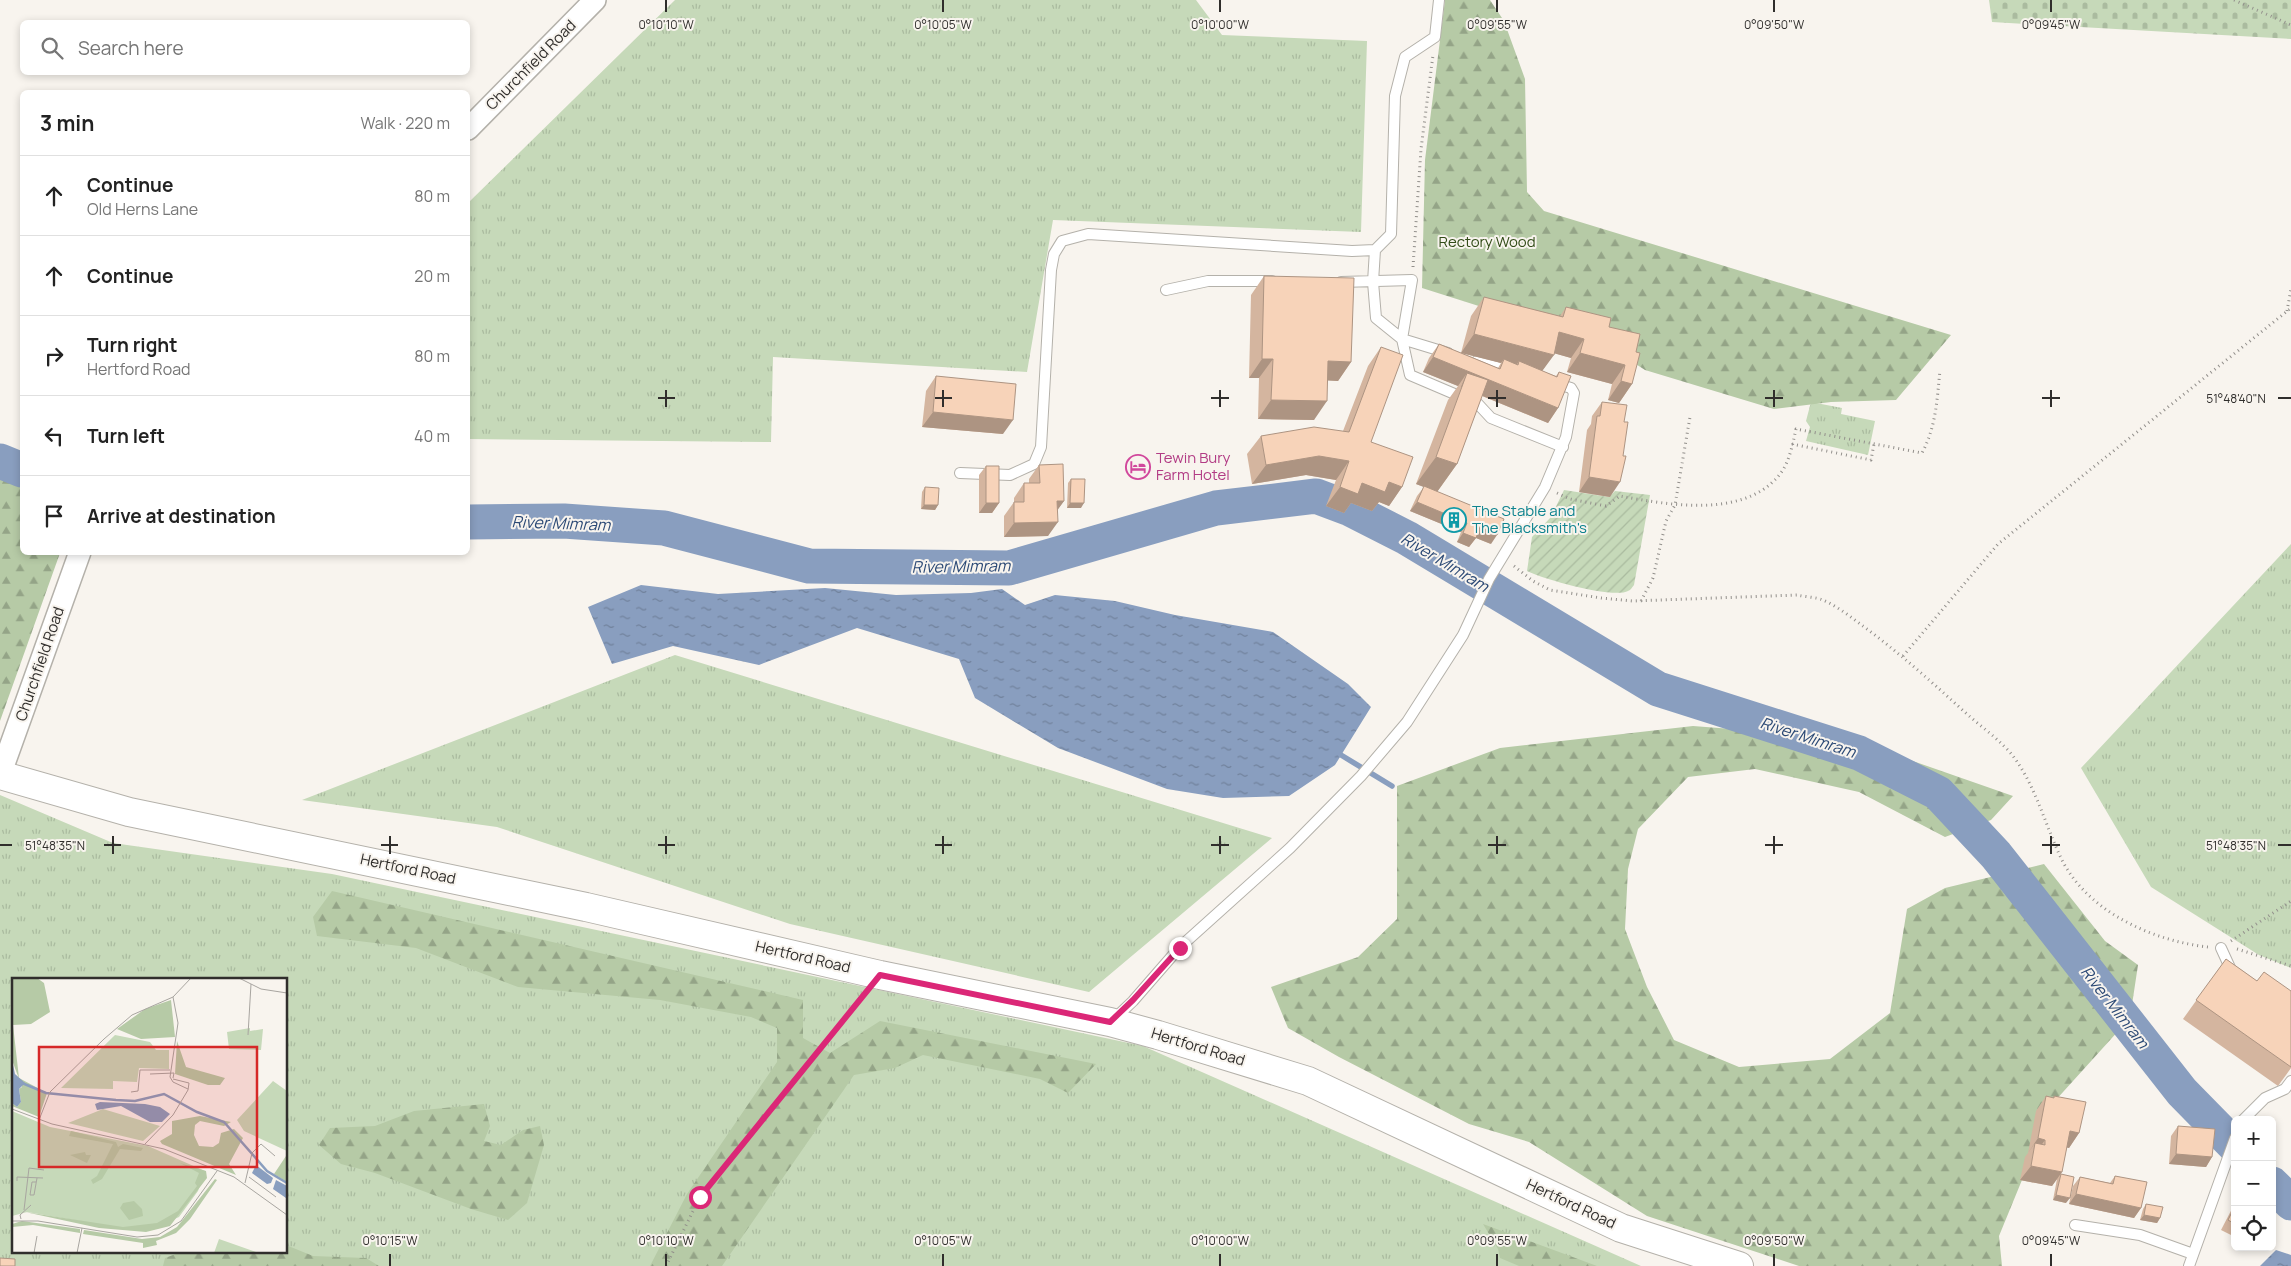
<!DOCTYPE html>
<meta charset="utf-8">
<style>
body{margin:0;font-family:Manrope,sans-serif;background:#f6f6f6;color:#222}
.controls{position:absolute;right:15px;bottom:15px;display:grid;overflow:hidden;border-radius:8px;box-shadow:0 2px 8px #0003}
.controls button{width:45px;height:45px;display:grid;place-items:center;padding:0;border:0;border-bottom:1px solid #e0e0e0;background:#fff;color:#222;font:25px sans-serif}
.stop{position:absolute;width:15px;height:15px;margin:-11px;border:4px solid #db2777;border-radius:50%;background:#fff}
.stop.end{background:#db2777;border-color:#fff;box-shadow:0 1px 5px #0008}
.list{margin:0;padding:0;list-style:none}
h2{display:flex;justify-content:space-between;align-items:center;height:65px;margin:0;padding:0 20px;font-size:21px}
h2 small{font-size:16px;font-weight:400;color:#767676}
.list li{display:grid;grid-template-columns:32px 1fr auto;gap:15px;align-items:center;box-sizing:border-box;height:80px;padding:0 20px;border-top:1px solid #e0e0e0}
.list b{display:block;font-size:19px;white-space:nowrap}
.list p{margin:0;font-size:16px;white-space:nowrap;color:#767676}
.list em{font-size:16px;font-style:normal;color:#767676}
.icon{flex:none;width:28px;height:28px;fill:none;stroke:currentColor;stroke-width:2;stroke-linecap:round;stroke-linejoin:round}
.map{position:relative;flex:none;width:2291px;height:1266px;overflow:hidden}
.search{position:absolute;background:#fff;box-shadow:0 2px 8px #0003;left:20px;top:20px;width:450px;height:55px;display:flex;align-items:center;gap:12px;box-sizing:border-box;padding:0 18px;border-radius:8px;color:#767676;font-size:19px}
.panel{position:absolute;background:#fff;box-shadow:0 2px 8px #0003;left:20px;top:90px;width:450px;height:465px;border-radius:8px}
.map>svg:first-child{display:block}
</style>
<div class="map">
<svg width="2291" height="1266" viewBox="0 0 2291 1266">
<defs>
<pattern id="grass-tufts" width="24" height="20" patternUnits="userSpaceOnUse" patternTransform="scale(1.25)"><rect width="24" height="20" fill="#c6d9b9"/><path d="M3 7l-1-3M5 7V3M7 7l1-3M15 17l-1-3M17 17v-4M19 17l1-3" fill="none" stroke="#aabb9f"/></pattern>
<pattern id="forest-firs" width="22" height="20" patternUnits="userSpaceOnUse" patternTransform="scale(1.25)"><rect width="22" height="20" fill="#b6caa6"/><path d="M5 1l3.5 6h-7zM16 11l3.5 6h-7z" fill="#94a487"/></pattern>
<pattern id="cemetery-stones" width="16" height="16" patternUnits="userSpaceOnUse" patternTransform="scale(1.25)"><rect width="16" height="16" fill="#c6d9b9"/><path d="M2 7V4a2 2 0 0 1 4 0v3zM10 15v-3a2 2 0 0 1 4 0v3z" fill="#aabb9f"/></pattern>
<pattern id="garden-furrows" width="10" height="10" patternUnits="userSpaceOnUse" patternTransform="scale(1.25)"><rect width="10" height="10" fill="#c6d9b9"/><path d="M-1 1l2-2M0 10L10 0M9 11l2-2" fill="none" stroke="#aabb9f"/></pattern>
<pattern id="water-ripples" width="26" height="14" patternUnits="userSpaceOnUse" patternTransform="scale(1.25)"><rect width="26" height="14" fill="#899ebf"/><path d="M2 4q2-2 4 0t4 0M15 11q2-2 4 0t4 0" fill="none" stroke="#70819b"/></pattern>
</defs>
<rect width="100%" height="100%" fill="#f8f4ee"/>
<!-- grass -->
<path fill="url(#grass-tufts)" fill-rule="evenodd" d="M675 0H1196L1222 35 1367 41 1361 232 1053 220 1027 372 773 357 771 442 468 439V203Z
M1811 402 1842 408 1841 414 1875 421 1868 455 1806 441 1810 427 1806 421Z
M2291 544V968L2259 955 2151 887 2081 768Z
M675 655 1272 838 1089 992 790 924 497 827 302 800Z
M0 795 113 843 332 874 1143 1046 1641 1266H0ZM14 980H286V1252H14Z"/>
<!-- forest -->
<path fill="url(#forest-firs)" d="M1445 0H1490L1504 21 1525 79 1527 192 1544 211 1951 335 1896 400 1831 402 1774 409 1645 370 1611 348 1422 288 1425 160Z
M0 449 22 459V552L60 553 0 721Z
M1693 726 1847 738 2013 796 1991 820 1945 837 1859 792 1755 769 1688 777 1638 829 1628 869 1625 929 1647 987 1674 1040 1739 1067 1830 1059 1890 1013 1907 909 1945 888 2044 864 2105 941 2138 965 2130 1018 2054 1102 1999 1236 2002 1266H1799L1647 1216 1529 1142 1469 1124 1339 1057 1288 1028 1271 987 1358 957 1397 919V786L1500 748Z
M332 891 803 1000V1038L830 1053 880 1021 1096 1064 1068 1093 1040 1079 923 1055 895 1068 854 1075 722 1266H650L687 1194 777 1062V1028L751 1017 660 1000 518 987 416 948 317 936 313 917Z
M484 1104 490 1126 484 1141 501 1145 523 1130 540 1126 544 1145 527 1203 508 1220 471 1209 375 1173 341 1164 319 1145 330 1128 375 1126 414 1111Z
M1483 1224 1597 1266H1519L1500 1258 1498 1249Z
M286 1245 313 1256 366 1258 379 1266H163L165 1258 181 1252H286Z"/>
<!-- cemetery -->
<path fill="url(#cemetery-stones)" d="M1989 0H2291V39L1992 22Z"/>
<!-- garden -->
<path fill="url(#garden-furrows)" d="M1564 490 1609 497 1615 491 1650 495 1634 585C1632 587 1631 590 1628 591 1614 599 1542 579 1527 571L1532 537 1551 517Z"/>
<!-- water -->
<path fill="url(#water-ripples)" d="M641 585 718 594 825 588 896 595 971 593 1002 589 1025 605 1055 595 1115 601 1175 615 1273 632 1348 684 1371 707 1335 765 1289 796 1223 798 1167 789 1058 748 975 698 959 659 857 628 759 665 673 646 612 664 588 607Z
M2276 1250 2291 1255V1266H2260Z"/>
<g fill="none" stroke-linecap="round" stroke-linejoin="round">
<!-- stream -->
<path stroke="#899ebf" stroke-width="5.5" d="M1341 755 1392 786"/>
<!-- river -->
<path stroke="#899ebf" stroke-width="35" d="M0 461 22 470
M468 522 564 521 664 528 809 566 1009 568 1216 508 1316 496 1348 508 1407 538 1658 689 1859 753 1938 793 1996 855 2182 1092 2235 1146
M2272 1184 2291 1203"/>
<defs>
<path id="lane" d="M1439 0 1435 37 1405 57 1395 96 1391 234 1375 250 1373 282 1376 318 1402 339 1448 353
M1341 282 1412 280 1402 339 1410 375 1478 404 1491 418 1563 447
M1166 290 1208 281H1272
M1477 361 1511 371
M960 473 1010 475 1034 464 1041 447 1051 270 1054 254 1062 241 1088 234 1352 251 1375 250
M2221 948 2232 972
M1113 1020 1133 1001 1180 947 1290 848 1361 776 1407 722 1463 635 1489 579 1545 487 1566 437 1574 393 1571 388 1554 383
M2243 1120 2265 1098 2285 1089 2291 1081
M2075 1225 2140 1235 2193 1254
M2189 1266 2235 1138"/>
<path id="street" d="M468 129 595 0
M0 775 80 552"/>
<path id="secondary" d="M0 775 129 812 586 907 880 975 1110 1022 1158 1035 1308 1081 1621 1228 1739 1266"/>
</defs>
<!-- lane casing -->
<use href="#lane" stroke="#b4b1aa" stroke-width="12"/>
<!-- street casing -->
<use href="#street" stroke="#b4b1aa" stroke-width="24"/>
<!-- secondary casing -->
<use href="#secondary" stroke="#b4b1aa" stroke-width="30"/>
<!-- path -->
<path stroke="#928f8b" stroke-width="3" stroke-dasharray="1 4" stroke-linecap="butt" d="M2234 0 2291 25
M1413 267 1421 149 1433 55
M2287 311 2291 289
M1792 444 1871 460 1874 444
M1557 493 1570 499 1606 506 1620 496C1669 505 1749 520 1783 470 1790 458 1793 443 1796 429L1922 453C1936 427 1937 400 1940 370
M1514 566 1533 581 1550 590 1601 598 1633 601 1797 595C1805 597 1816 597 1823 600 1839 607 1853 619 1867 629 1903 656 1935 685 1968 715 1983 728 2001 741 2013 756 2037 788 2045 826 2063 862 2090 913 2154 941 2208 947
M1641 601 1653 578 1666 521 1675 505 1690 417
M1903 656 1998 544 2291 308
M2231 941 2291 901
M2237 949 2291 966
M666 1266 700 1197 864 995"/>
<!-- lane -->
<use href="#lane" stroke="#fff" stroke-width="10"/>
<!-- street -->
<use href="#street" stroke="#fff" stroke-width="21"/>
<!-- secondary -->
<use href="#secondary" stroke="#fff" stroke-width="28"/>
</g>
<!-- wall -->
<path fill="#d4b59f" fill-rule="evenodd" d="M1264 276 1351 362 1338 381 1328 380 1314 420 1258 419 1259 378H1249L1251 295Z
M1484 297 1560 316 1566 307 1609 327 1636 352 1632 384 1619 403 1608 400 1612 384 1567 372 1571 358 1554 353 1542 371 1556 376 1559 372 1558 408 1548 423 1482 396 1457 464 1437 492 1491 544 1476 538 1469 547 1457 542 1461 532 1410 511 1417 496 1424 487 1416 484 1448 400 1458 386 1423 372 1429 358 1439 344 1461 353 1471 316ZM1462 353 1501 363 1498 368Z
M1381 347 1371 442 1402 487 1389 506 1379 502 1372 511 1351 503 1344 513 1326 506 1336 480 1306 475 1252 484 1247 454 1261 436 1343 431 1368 366Z
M936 376 1003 434 922 427 926 391Z
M1602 402 1610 497 1579 492 1587 430 1591 424 1592 416Z
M1039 465 1064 501 1057 510 1048 536 1004 537V516L1014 502V498L1024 483H1029V479Z
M986 466 999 503 992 513H979V475Z
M1071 479 1081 508H1067L1068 483Z
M925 487 938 505 935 510 921 509 922 492Z
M2226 959 2257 981 2291 991V1068L2278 1086 2183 1019Z
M2046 1096 2053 1098 2054 1096 2079 1133 2069 1148 2067 1147 2061 1174 2066 1203 2053 1200 2057 1179 2052 1186 2020 1180 2025 1157 2028 1153 2036 1111Z
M2178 1126 2212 1157 2206 1167 2169 1164 2171 1136Z
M2115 1176 2141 1208 2134 1218 2069 1204 2073 1186 2080 1177 2110 1183Z
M2235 1203V1237L2221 1230Z
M2146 1204 2160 1218 2157 1223 2140 1220 2143 1209Z"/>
<!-- shaded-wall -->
<path fill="#ad9482" d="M1559 332 1584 339 1571 358 1546 351Z
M1474 334 1554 355 1540 374 1519 361 1515 367 1504 359 1501 363 1461 353Z
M1580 353 1625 365 1612 384 1567 372Z
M1433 357 1558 408 1548 423 1461 387 1467 373 1458 386 1423 372Z
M1262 359H1273L1259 378H1249Z
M1328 361 1351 362 1338 381 1315 380Z
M1621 381 1632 384 1619 403 1608 400Z
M1271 400 1327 401 1314 420 1258 419Z
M933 412 1013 420 1003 434 922 427Z
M1319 456 1349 461 1336 480 1306 475 1252 484 1266 465Z
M1436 457 1457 464 1437 492 1416 484Z
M1589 477 1620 482 1610 497 1579 492Z
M1389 482 1402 487 1389 506 1379 502 1372 511 1351 503 1344 513 1326 506 1340 487 1362 483Z
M1057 501H1064L1054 515Z
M1417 502 1467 523 1461 532 1410 511Z
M986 503H999L992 513H979Z
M1070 503H1084L1081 508H1067Z
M924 505H938L935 510 921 509Z
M1058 522 1048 536 1004 537 1014 523Z
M1480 527 1497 535 1491 544 1476 538 1469 547 1457 542 1463 533Z
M2070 1131 2079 1133 2069 1148 2060 1146Z
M2038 1138 2045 1140 2035 1154V1143L2028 1153Z
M2176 1154 2212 1157 2206 1167 2169 1164Z
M2031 1166 2062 1172 2052 1186 2020 1180Z
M2076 1194 2141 1208 2134 1218 2069 1204Z
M2056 1195 2070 1198 2066 1203 2053 1200Z
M2144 1215 2160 1218 2157 1223 2140 1220Z"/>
<!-- building -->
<path fill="#f7d3b9" stroke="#ad9482" d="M1264 276 1354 278 1351 362 1328 361 1327 401 1271 400 1273 359H1262Z
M1484 297 1563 317 1566 307 1611 318 1609 327 1640 334 1636 352 1640 353 1632 384 1621 381 1625 365 1580 353 1584 339 1559 332 1554 355 1474 334Z
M1439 344 1500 369 1504 359 1518 365 1519 361 1557 377 1559 372 1571 376 1558 408 1433 357Z
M1381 347 1403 355 1371 442 1413 457 1402 487 1389 482 1385 492 1362 483 1358 494 1340 487 1349 461 1319 456 1266 465 1261 436 1314 427 1349 432Z
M1467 373 1488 380 1457 464 1436 457Z
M936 376 1016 384 1013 420 933 412Z
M1602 402 1627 405 1624 422H1628L1623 456H1626L1620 482 1589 477 1597 416H1600Z
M1063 464 1064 501H1057L1058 522 1014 523V502H1024V483H1040L1039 465Z
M986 466H999V503H986Z
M1071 479H1085L1084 503H1070Z
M1424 486 1504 519 1497 535 1480 527 1476 538 1463 533 1467 523 1417 502Z
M925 487 939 488 938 505H924Z
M2226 959 2257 981 2264 972 2291 991V1067L2196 1000Z
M2046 1096 2054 1098V1096L2086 1102 2079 1133 2070 1131 2062 1172 2031 1166 2035 1143 2045 1145V1140L2038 1138Z
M2178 1126 2215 1129 2212 1157 2176 1154Z
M2061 1174 2074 1177 2070 1198 2056 1195Z
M2115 1176 2147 1182 2141 1208 2076 1194 2080 1177 2113 1184Z
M2146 1204 2163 1207 2160 1218 2144 1215Z
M2235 1206V1224L2228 1220Z
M0 1258 15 1259V1266H0Z"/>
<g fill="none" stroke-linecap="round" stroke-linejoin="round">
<!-- route -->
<path stroke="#db2777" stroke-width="6" d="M700 1197 880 975 1110 1022 1133 1000 1180 948"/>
</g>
<!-- ticks -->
<path fill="none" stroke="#302e2c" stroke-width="2" d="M666 0V12M943 0V12M1220 0V12M1497 0V12M1774 0V12M2051 0V12M666 390V407M943 390V407M1220 390V407M1497 390V407M1774 390V407M2051 390V407M658 398H675M935 398H952M1211 398H1229M1488 398H1506M1765 398H1783M2042 398H2060M2278 398H2291M113 836V854M390 836V854M666 836V854M943 836V854M1220 836V854M1497 836V854M1774 836V854M2051 836V854M0 845H12M104 845H121M381 845H398M658 845H675M935 845H952M1211 845H1229M1488 845H1506M1765 845H1783M2042 845H2060M2278 845H2291M390 1254V1266M666 1254V1266M943 1254V1266M1220 1254V1266M1497 1254V1266M1774 1254V1266M2051 1254V1266"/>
<!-- icons -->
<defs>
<symbol id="hotel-ring" viewBox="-11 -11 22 22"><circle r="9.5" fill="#f8f4ee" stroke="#d1479c" stroke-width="1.5"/><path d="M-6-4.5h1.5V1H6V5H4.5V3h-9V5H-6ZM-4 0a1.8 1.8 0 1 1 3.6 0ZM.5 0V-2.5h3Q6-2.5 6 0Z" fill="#d1479c"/></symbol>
<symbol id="building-ring" viewBox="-11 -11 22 22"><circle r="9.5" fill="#f8f4ee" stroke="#0f9aa8" stroke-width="1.5"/><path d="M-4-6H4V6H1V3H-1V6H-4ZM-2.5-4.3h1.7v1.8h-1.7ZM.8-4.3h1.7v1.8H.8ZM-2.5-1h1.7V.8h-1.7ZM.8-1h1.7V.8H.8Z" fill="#0f9aa8"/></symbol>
</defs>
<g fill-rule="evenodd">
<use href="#hotel-ring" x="1124" y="453" width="28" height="28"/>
<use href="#building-ring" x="1440" y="506" width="28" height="28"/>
</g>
<g text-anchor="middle" stroke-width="4" stroke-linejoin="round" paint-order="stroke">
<!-- street labels -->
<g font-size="15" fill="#302e2c" stroke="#f8f4ee">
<text transform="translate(531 65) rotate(-45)" y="5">Churchfield Road</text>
<text transform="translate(40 664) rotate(-71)" y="5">Churchfield Road</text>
<text transform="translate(408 869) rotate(12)" y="5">Hertford Road</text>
<text transform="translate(803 957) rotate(13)" y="5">Hertford Road</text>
<text transform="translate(1198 1047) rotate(17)" y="5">Hertford Road</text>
<text transform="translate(1571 1204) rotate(25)" y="5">Hertford Road</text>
</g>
<!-- park labels -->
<g font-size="15" fill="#324c18" stroke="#f8f4ee">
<text x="1487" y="247">Rectory Wood</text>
</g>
<!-- hotel labels -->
<g font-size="15" fill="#b23c85" stroke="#f8f4ee" text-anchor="start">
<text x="1156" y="463">Tewin Bury<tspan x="1156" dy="17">Farm Hotel</tspan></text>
</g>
<!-- culture labels -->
<g font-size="15" fill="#0d838f" stroke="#f8f4ee" text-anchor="start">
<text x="1472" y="516">The Stable and<tspan x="1472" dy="17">The Blacksmith's</tspan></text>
</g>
<!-- water labels -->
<g font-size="16" font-style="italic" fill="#2b4975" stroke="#f8f4ee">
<text transform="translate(561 523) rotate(2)" y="6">River Mimram</text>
<text transform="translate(1445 562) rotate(31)" y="6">River Mimram</text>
<text transform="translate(961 566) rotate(-1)" y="6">River Mimram</text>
<text transform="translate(1808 737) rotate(18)" y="6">River Mimram</text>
<text transform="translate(2115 1007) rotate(52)" y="6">River Mimram</text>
</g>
</g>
<!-- overview -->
<g transform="translate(12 978)">
<rect width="275" height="275" fill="#f8f4ee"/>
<path d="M103 57 138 64 144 72H157V91L127 90 125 104 101 103V111L49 110ZM261 103 275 113V173L232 153 225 142ZM91 131 148 148 131 163 56 145ZM0 133 38 149 136 168 193 193 186 213 167 239 147 248 120 252 15 234 0 238ZM207 261 244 274V275H202Z" fill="#c6d9b9"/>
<path d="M0 0H25L32 5 38 34 19 46 1 47 7 100 35 115 27 139 0 128V125L5 129 9 124 7 111 10 109 0 82ZM159 22 163 59 129 61 105 51 133 31ZM165 63 174 89 213 100 208 107H196L163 96ZM188 138 219 144 212 148 188 143 183 147 182 157 187 168 201 169 207 165 209 155 222 151 231 160 217 186 224 197 150 166 148 163 160 156V143ZM59 153 104 164 106 169 111 166 131 170 129 173 108 171 90 201 81 206 79 202 85 198 101 166 57 158ZM73 174 74 177H79L75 185 58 177ZM274 178H275V204L262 196ZM168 185 194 193 195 200 158 248 134 254 87 250 13 234 111 249 145 245 166 233 185 208 183 205 187 195ZM203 201 205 202 178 241 164 255 144 263 145 267 131 270V265L71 256 72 252 130 261 148 259 165 249ZM122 223 130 231 131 238 117 242 108 230 111 225ZM10 243 68 251V255L21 247 0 249V246Z" fill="#b6caa6"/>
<path d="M238 50V53L251 51 249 72 217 71 215 54Z" fill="#c6d9b9"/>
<path d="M0 82 3 96 13 105 7 111 9 124 5 129 0 125ZM88 124 133 126 148 129 158 136 150 144H138L109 128 85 132 83 126ZM244 187 261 200 259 205 255 206 240 195ZM264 202 275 208 274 220 261 211Z" fill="#899ebf"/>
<path fill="none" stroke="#899ebf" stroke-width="2.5" d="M10 105 34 115 104 122 123 123 152 116 185 134 212 144 255 193 275 205"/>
<path fill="none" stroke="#a8a5a0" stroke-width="1" d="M227 0 249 11 275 15M161 19 166 45 158 99 161 104 176 111M236 57 239 6M138 96 162 95 161 100M119 114 126 113 128 92H158M0 131 40 146 152 171 222 199 275 237M27 142 38 114 92 61 120 37 161 19 179 0M133 166 161 137 176 112 177 105 161 101M237 199 264 219M5 203V199L31 200M24 204H20L18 217H22L25 200M233 205 240 175 249 166 263 178M12 232 17 190 32 192M9 241 8 237 19 227M0 243H26L125 259 146 257 169 243 205 193M22 275 25 258M65 275 70 250"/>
<path fill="#d62828" fill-opacity="0.15" stroke="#d62828" stroke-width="2.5" d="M27 69H245V189H27Z"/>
<rect width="275" height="275" fill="none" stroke="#302e2c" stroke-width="2.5"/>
</g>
<g font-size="12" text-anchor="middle" fill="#302e2c" stroke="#f8f4ee" stroke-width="4" stroke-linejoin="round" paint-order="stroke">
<text x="666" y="29">0°10'10"W</text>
<text x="943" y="29">0°10'05"W</text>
<text x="1220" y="29">0°10'00"W</text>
<text x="1497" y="29">0°09'55"W</text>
<text x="1774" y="29">0°09'50"W</text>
<text x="2051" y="29">0°09'45"W</text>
<text x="2236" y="403">51°48'40"N</text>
<text x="55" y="850">51°48'35"N</text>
<text x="2236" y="850">51°48'35"N</text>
<text x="390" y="1245">0°10'15"W</text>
<text x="666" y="1245">0°10'10"W</text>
<text x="943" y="1245">0°10'05"W</text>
<text x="1220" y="1245">0°10'00"W</text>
<text x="1497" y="1245">0°09'55"W</text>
<text x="1774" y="1245">0°09'50"W</text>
<text x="2051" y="1245">0°09'45"W</text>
</g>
</svg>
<div class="controls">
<button>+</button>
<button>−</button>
<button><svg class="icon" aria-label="locate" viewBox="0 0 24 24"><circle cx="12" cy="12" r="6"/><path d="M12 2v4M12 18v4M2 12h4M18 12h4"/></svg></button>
</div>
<div class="stop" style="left:700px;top:1197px"></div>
<div class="stop end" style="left:1180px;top:948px"></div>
<div class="search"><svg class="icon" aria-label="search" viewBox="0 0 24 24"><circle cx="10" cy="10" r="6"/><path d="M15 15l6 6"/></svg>Search here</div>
<section class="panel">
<h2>3 min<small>Walk · 220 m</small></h2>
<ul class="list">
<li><svg class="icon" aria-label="ahead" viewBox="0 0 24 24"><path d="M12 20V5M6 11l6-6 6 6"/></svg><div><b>Continue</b><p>Old Herns Lane</p></div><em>80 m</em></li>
<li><svg class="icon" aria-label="ahead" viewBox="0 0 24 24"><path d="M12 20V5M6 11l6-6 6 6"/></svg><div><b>Continue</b></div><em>20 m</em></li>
<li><svg class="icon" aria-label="right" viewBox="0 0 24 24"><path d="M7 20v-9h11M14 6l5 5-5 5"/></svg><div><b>Turn right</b><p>Hertford Road</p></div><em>80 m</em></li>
<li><svg class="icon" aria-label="left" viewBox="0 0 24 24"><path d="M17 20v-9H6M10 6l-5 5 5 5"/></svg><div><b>Turn left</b></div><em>40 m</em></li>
<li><svg class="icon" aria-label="arrive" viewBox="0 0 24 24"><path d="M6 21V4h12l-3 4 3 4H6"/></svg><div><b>Arrive at destination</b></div></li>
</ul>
</section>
</div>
